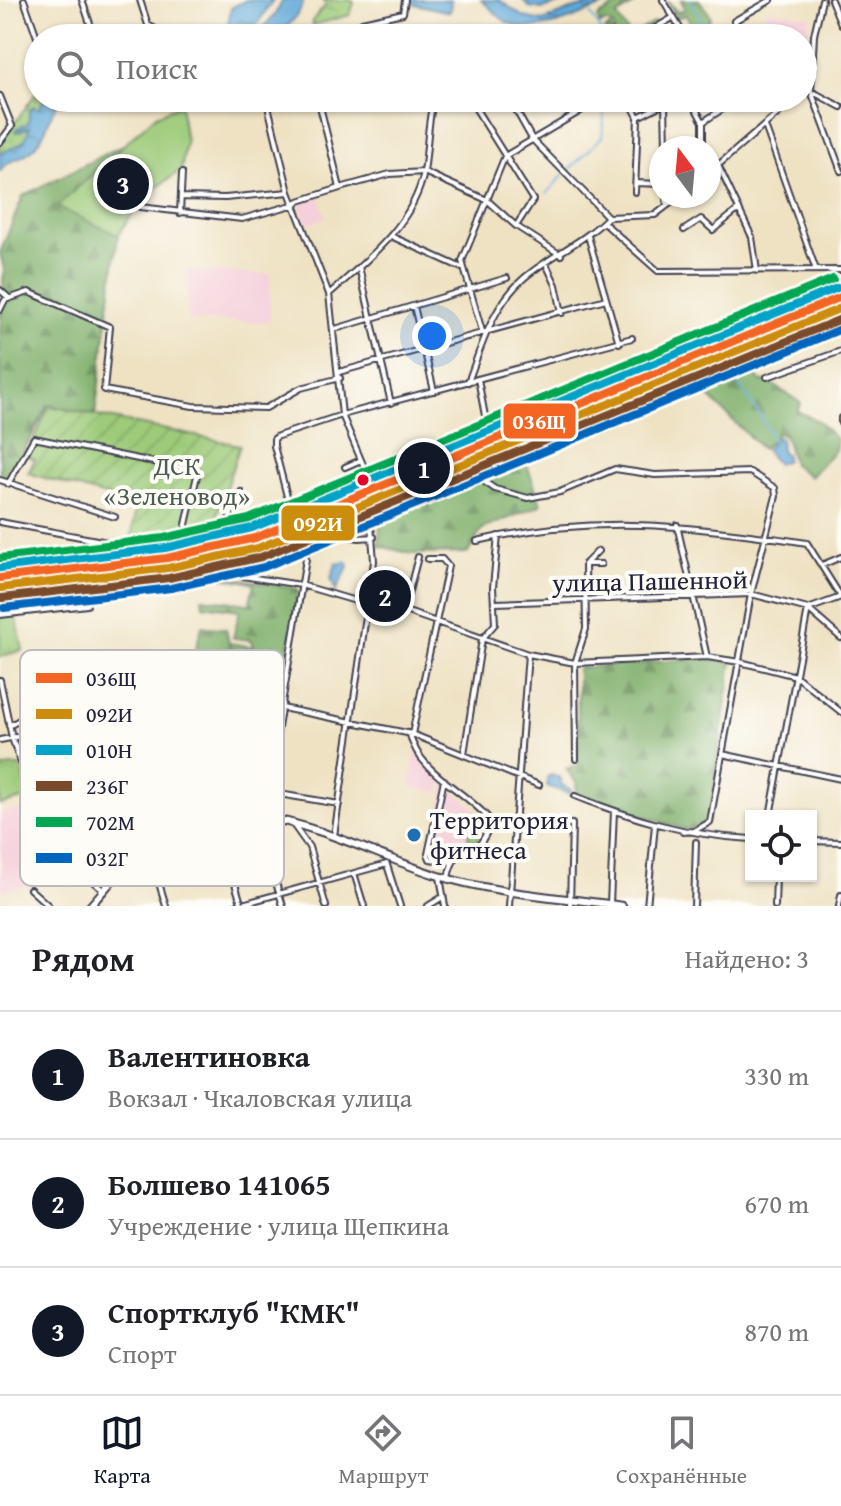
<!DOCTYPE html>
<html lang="ru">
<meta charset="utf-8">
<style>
body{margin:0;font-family:"Gentium Book Plus",serif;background:#f2f2f2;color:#202124}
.controls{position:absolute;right:24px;bottom:24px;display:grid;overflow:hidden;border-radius:0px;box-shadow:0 2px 6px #0004}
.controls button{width:72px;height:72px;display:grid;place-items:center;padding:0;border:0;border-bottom:2px solid #e0e0e0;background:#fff;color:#202124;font:40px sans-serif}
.compass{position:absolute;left:649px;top:136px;width:72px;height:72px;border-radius:50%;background:#fff;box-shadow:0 2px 6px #0004;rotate:344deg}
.you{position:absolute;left:432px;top:336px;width:28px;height:28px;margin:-20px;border:6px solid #fff;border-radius:50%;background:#1a73e8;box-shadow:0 0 0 12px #1a73e833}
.badge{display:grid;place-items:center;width:52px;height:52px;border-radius:50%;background:#111827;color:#fff;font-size:26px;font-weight:700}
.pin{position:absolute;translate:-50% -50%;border:4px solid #fff;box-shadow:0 2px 8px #0006}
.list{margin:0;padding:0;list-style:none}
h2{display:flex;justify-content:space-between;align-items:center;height:104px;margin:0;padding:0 32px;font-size:34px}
h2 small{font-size:26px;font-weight:400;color:#757577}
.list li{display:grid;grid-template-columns:52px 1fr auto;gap:24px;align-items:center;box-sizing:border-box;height:128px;padding:0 32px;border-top:2px solid #e0e0e0}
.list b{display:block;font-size:30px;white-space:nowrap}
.list p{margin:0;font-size:26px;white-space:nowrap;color:#757577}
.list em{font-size:26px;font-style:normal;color:#757577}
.icon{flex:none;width:44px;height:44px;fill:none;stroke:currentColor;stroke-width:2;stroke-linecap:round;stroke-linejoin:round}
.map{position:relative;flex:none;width:841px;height:906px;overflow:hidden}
.search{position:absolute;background:#fff;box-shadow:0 2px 6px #0004;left:24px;right:24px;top:24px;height:88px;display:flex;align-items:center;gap:20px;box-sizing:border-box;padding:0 28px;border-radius:44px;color:#757577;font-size:30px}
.sheet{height:488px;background:#fff}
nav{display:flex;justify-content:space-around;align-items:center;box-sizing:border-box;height:112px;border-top:2px solid #e0e0e0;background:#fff;font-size:22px;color:#757577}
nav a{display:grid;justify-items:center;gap:4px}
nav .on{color:#111827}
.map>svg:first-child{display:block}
</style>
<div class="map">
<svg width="841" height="906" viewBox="0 0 841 906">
<defs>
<pattern id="industrial-furrows" width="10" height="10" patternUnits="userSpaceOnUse" patternTransform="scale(2)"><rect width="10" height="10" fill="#d1bdcb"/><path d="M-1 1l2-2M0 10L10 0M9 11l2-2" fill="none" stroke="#b3a2af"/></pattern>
<pattern id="grass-dots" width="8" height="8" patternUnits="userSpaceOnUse" patternTransform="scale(2)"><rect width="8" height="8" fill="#9dcb79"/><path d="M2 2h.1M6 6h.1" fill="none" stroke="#87ae6a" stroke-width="1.8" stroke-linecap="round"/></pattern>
<pattern id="forest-firs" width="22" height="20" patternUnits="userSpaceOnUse" patternTransform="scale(2)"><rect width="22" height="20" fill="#7eaf69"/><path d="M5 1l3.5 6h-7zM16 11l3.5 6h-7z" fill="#678e58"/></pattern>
<pattern id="wetland-marsh" width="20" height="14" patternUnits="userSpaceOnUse" patternTransform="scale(2)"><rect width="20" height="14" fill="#9dcb79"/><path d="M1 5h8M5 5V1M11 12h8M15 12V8" fill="none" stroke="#87ae6a"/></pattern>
<pattern id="park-tufts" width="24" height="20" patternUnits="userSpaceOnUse" patternTransform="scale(2)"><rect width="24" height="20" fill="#9dcb79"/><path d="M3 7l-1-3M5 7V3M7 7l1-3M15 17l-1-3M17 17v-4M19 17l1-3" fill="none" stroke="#87ae6a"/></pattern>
<pattern id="garden-furrows" width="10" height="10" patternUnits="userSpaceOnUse" patternTransform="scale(2)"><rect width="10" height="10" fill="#9dcb79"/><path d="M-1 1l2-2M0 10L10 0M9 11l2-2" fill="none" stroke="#87ae6a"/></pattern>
<pattern id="water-ripples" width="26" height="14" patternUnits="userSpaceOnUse" patternTransform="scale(2)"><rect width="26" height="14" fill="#61a9d8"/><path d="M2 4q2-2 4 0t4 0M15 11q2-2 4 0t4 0" fill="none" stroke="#5089b0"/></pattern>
</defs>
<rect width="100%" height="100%" fill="#fdfcf7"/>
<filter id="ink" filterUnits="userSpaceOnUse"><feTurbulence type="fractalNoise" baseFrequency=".0125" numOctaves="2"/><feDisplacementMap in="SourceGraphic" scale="16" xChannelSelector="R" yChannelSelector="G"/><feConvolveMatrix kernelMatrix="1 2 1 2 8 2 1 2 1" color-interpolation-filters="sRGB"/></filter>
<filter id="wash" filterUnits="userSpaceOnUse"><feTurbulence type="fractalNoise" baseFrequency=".006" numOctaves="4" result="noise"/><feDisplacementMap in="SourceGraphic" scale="32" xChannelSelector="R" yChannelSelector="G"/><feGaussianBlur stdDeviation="1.8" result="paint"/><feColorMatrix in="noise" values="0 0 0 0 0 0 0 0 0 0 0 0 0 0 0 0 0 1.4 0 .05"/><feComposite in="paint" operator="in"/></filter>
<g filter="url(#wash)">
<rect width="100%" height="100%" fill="#efe2c3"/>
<!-- built -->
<path fill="#f5cfda" d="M767 10 811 16 805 52 803 38H763Z
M319 194 326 218 306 225 298 201Z
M187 271 270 274V322L188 321Z
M416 750 442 780 440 792 410 787Z
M445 783 487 820 477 844 467 847 466 843 436 837Z
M20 809 29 846 39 844 54 857 31 885 1 891 0 814Z"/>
<!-- industrial -->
<path fill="url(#industrial-furrows)" d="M349 502 353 511 320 529 312 528 311 518Z
M213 555 211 568 165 566V561Z
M436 837 463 843 462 849 447 860 432 858Z"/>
<!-- railway -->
<path fill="#d1bdcb" d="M221 544 200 554 0 584V573L167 554Z"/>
<!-- grass -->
<path fill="url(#grass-dots)" stroke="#60765a" stroke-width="2" d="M36 93 38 98H45L38 109 34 107 29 111 28 137 15 148 0 154V143Z"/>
<!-- forest -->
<path fill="url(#forest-firs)" stroke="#506852" stroke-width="2" d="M626 0H641L617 16 631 36 654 22 666 38H605V30L610 27 614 36V27L606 22 600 25 598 17Z
M681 0H699L711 16 709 20 716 29 701 36 685 15 677 18 667 1 679 12 685 9Z
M180 105 186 143 181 170 142 198 118 235 95 415 48 405 8 482 0 479V334L4 269 0 253 23 196 131 141 156 115Z
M732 349 760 381 769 382 801 403 797 411 818 421 837 440 835 450 810 477 793 464 785 436 779 433 762 449 697 385 522 450 541 505 482 529 468 553 413 554 379 546 381 504 401 494 424 491 446 474 508 460 505 442Z
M101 553 99 560 0 571V561Z
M188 569 298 589 281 697 267 694 270 664 257 662 255 695 226 690 232 660 194 654 202 626 226 629 229 643 254 647 252 640 233 638 240 610 203 605 202 598 255 605 250 602 254 583 188 572Z
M704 658 732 662 708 821 693 829H684L577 795 576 782 566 769 578 765V668Z"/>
<!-- wetland -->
<path fill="url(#wetland-marsh)" stroke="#60765a" stroke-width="2" d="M323 0H352L354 3 350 15 313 25 312 21 326 5Z"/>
<!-- park -->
<path fill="url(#park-tufts)" stroke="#60765a" stroke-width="2" d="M16 615 23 650 0 657V617Z
M10 766H20L30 797 0 805V769Z"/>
<!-- garden -->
<path fill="url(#garden-furrows)" stroke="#60765a" stroke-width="2" d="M49 406 240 445 212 530 131 543 136 505 28 473 35 459 27 456Z"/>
<!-- pitch -->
<path fill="#9dcb79" stroke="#60765a" stroke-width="2" d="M180 105 186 143 181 170 142 198 118 235 57 207 156 115Z
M473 814 483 815 478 840 468 838Z"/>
<!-- water -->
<path fill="url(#water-ripples)" stroke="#42668a" stroke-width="2" d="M246 0H273L248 38H241L243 28 230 27 228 23 231 8Z
M283 0H304C296 25 277 38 253 38L274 16Z
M409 0H451L450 12 409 3Z
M481 0H499L524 17 543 21 571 10 607 0H622C588 8 547 39 509 23 498 18 490 7 481 0Z
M523 0H573L543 9 529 7Z
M45 98H61C49 113 47 134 35 147 24 159 7 159 0 172V154L24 142 30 127 16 132 17 128 29 123V111L34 106 38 109Z
M776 438H780L781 450 786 455V460L777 464 765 450Z
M347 562 349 566 336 591 331 578 336 564Z
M551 775 561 778V784L571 790 570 794 547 786V777Z"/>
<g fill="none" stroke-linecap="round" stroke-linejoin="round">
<!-- stream -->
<path stroke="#61a9d8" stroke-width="2" d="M690 0 708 29
M591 15 600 28 601 38
M715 37V38
M567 172 602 137 605 103
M547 193 564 174
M716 354 760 415 774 442"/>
</g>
</g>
<g filter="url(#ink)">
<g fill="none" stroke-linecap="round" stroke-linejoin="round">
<defs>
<path id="minor" d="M24 0 38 40
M82 0 95 38
M140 0 148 25 157 30
M663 0 686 38
M822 0 814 35 811 91 841 171
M831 0 841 24
M359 38 362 22 403 13 405 0
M638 38 674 17
M749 38 734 21 771 0
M815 93 841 107
M0 96 12 126 0 142
M266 98 289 192 329 294 342 415 370 481
M469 98 533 200 516 226
M509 98 532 139 608 217
M628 98 638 117 635 192
M690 98 703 122V148
M665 103 666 148
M638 117 675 98
M703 122 739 98
M765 126 816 270
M505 156 589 106
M718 165 752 237 757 271
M709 173 796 98
M636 183 661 184
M340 188 390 174 424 172 487 200 516 226 561 255
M666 196 667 206
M181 197 225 198 289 192
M296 202 340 188 318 98
M140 207 242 219 296 204
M180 213 182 173
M603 222 658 271 841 270
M684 230 701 219 713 230 739 209
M588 236 619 343
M393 237 462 268
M547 266 556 285 562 313
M359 267 391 403
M0 290 9 298
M329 294C367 260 413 225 424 172 428 148 427 123 434 98
M414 306 434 391
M0 310 5 300 29 292 110 327 104 390 193 406 266 408 301 388 340 378
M335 329 507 278
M482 331 462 261 505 156
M699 342 841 289
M741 353 841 313
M339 372 606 299
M767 377 841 351
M478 379 488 432
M468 382C482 345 492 307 523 279 549 256 583 243 608 217L655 215 680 196
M841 418V423
M345 467 361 460
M476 468 507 465 568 427 616 406 665 397
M0 480 115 517
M8 484 34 438 198 471 183 538
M379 498 414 485 426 486C442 471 449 463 473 467L480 479 495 489 528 498 560 492 615 469 655 475 750 472 775 488 776 496 751 594 710 822 694 831 683 832
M291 512 274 446V439L278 436 342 415 632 338
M0 522 129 546 255 525 331 498 513 420 567 403 650 359 657 363 670 359
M677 525 707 657
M303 528 359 538 374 537
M224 530 241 492
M477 541C594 514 690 525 807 543L841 597
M587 562 598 551
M822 565 841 557
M368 601 379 602 528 654 575 663 707 657 740 662 796 676 841 712
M495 603 751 594 808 609 841 638
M404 610 418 557
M0 615 87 605V583L90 578 175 566 301 585 366 604
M0 680 12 738 34 799 43 839 104 891
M282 708 412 734 539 785
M9 726 102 672 156 680
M106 731C104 712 117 694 120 675
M102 734 125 826 144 848
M412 734 448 566 442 559H428
M410 735C419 773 466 791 489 819L486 834 479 846C459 851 451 858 448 879
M0 740 105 720 118 726
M464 754 482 639 495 624 493 587 498 536
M722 754 841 779
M576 759 575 663 586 629 585 564H601
M22 765 118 726 148 719 160 727
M444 780 428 854 430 859 451 862
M267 792 339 804
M575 796C633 819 688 836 751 839
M34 799 162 770
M770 816 808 609 841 597
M214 817 242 906
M256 817 283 906
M263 818 306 559
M515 821 572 824 570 906
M294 826 309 847 326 906
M166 834 161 728 186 692 193 689 283 704
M334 836 374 561 369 501 377 493 379 498 371 508
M811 841 841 842
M47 846 163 817
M148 847 166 906
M387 865 400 906
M354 873 364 906
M440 877 445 906
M30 889 49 906
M610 904 614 811
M235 906 387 864
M428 906 441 898
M509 906 528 654
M647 906 655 825
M694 906 696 842
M775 906 776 876
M839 906 841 895"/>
<path id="major" d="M90 906C107 887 124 865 144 848 229 771 349 848 436 875 495 894 561 897 622 906"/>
</defs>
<!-- minor casing -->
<use href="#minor" stroke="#413f4f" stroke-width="8"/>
<!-- major casing -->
<use href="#major" stroke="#413f4f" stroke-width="10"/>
<!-- minor -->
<use href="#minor" stroke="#fff" stroke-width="4"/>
<!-- major -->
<use href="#major" stroke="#fff" stroke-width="6"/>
<defs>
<path id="rail-1" d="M0 578 167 558 255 538 841 297"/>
<path id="rail-2" d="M1 588 168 568 258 548 841 308"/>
<path id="rail-3" d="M0 568 165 548 252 528 837 288"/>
<path id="rail-4" d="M2 598 169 578 261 557 841 319"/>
<path id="rail-5" d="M0 558 164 538 249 519 833 279"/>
<path id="rail-6" d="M4 608 171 588 264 567 841 329"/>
</defs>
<!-- rail-1 casing -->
<use href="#rail-1" stroke="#fdfcf7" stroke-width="14"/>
<!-- rail-2 casing -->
<use href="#rail-2" stroke="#fdfcf7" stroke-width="14"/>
<!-- rail-3 casing -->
<use href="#rail-3" stroke="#fdfcf7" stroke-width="14"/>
<!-- rail-4 casing -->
<use href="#rail-4" stroke="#fdfcf7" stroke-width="14"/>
<!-- rail-5 casing -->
<use href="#rail-5" stroke="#fdfcf7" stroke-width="14"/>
<!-- rail-6 casing -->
<use href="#rail-6" stroke="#fdfcf7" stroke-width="14"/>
<!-- rail-1 -->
<use href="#rail-1" stroke="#f26522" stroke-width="8"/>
<!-- rail-2 -->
<use href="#rail-2" stroke="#cc8c0c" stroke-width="8"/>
<!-- rail-3 -->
<use href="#rail-3" stroke="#02a2c7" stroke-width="8"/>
<!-- rail-4 -->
<use href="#rail-4" stroke="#7a4b2a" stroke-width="8"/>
<!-- rail-5 -->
<use href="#rail-5" stroke="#00a651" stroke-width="8"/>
<!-- rail-6 -->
<use href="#rail-6" stroke="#0065bd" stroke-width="8"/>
</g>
</g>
<!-- markers -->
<circle fill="#e4002b" stroke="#fdfcf7" stroke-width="3" cx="363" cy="480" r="7"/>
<circle fill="#1f6fb2" stroke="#fdfcf7" stroke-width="3" cx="414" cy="835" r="8"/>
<g text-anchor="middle" stroke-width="8" stroke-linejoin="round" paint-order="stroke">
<!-- park labels -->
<g font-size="26" fill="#4d5d51" stroke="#fdfcf7">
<text x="177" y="475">ДСК<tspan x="177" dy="30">«Зеленовод»</tspan></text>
</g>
<!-- street labels -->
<g font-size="26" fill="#22223b" stroke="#fdfcf7">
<text transform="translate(650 581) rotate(-1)" y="9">улица Пашенной</text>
</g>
<!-- poi labels -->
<g font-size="26" fill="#22223b" stroke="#fdfcf7" text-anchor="start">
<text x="430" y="829">Территория<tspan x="430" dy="30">фитнеса</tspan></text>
</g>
</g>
<!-- legend -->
<rect x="20" y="650" width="264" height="236" rx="12" fill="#fdfcf7" stroke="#bbbbbf" stroke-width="2"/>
<rect x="36" y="673" width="36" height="10" fill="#f26522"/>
<rect x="36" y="709" width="36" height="10" fill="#cc8c0c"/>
<rect x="36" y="745" width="36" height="10" fill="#02a2c7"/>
<rect x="36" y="781" width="36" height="10" fill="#7a4b2a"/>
<rect x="36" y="817" width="36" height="10" fill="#00a651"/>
<rect x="36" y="853" width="36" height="10" fill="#0065bd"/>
<g font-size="22" fill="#22223b">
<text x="86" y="686">036Щ</text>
<text x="86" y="722">092И</text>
<text x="86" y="758">010Н</text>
<text x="86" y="794">236Г</text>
<text x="86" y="830">702М</text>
<text x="86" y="866">032Г</text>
</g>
<g stroke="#fdfcf7" stroke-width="3">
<rect x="502" y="402" width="75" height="38" rx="8" fill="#f26522"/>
<rect x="280" y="504" width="76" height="38" rx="8" fill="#cc8c0c"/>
</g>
<g font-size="22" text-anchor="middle" font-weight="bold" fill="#fff">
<text x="539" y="429">036Щ</text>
<text x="318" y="531">092И</text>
</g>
</svg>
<div class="controls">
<button><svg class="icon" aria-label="locate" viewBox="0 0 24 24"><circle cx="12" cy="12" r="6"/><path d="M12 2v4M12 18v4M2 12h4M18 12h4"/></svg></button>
</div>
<svg class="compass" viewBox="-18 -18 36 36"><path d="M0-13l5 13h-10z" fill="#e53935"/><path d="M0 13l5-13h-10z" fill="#757577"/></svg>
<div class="you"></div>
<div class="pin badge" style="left:424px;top:468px">1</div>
<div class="pin badge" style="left:385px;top:596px">2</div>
<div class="pin badge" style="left:123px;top:184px">3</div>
<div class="search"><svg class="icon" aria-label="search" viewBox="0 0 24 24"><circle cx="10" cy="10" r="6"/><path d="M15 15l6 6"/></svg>Поиск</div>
</div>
<section class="sheet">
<h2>Рядом<small>Найдено: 3</small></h2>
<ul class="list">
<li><span class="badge">1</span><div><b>Валентиновка</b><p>Вокзал · Чкаловская улица</p></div><em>330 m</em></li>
<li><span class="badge">2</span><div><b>Болшево 141065</b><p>Учреждение · улица Щепкина</p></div><em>670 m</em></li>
<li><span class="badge">3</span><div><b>Спортклуб &quot;КМК&quot;</b><p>Спорт</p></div><em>870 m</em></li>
</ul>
</section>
<nav>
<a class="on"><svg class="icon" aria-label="map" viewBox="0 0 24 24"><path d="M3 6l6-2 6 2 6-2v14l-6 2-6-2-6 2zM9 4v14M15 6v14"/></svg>Карта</a>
<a><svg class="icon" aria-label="directions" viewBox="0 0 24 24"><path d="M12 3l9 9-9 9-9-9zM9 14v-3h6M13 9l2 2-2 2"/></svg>Маршрут</a>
<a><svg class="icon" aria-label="saved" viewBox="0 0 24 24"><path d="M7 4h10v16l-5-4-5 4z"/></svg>Сохранённые</a>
</nav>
